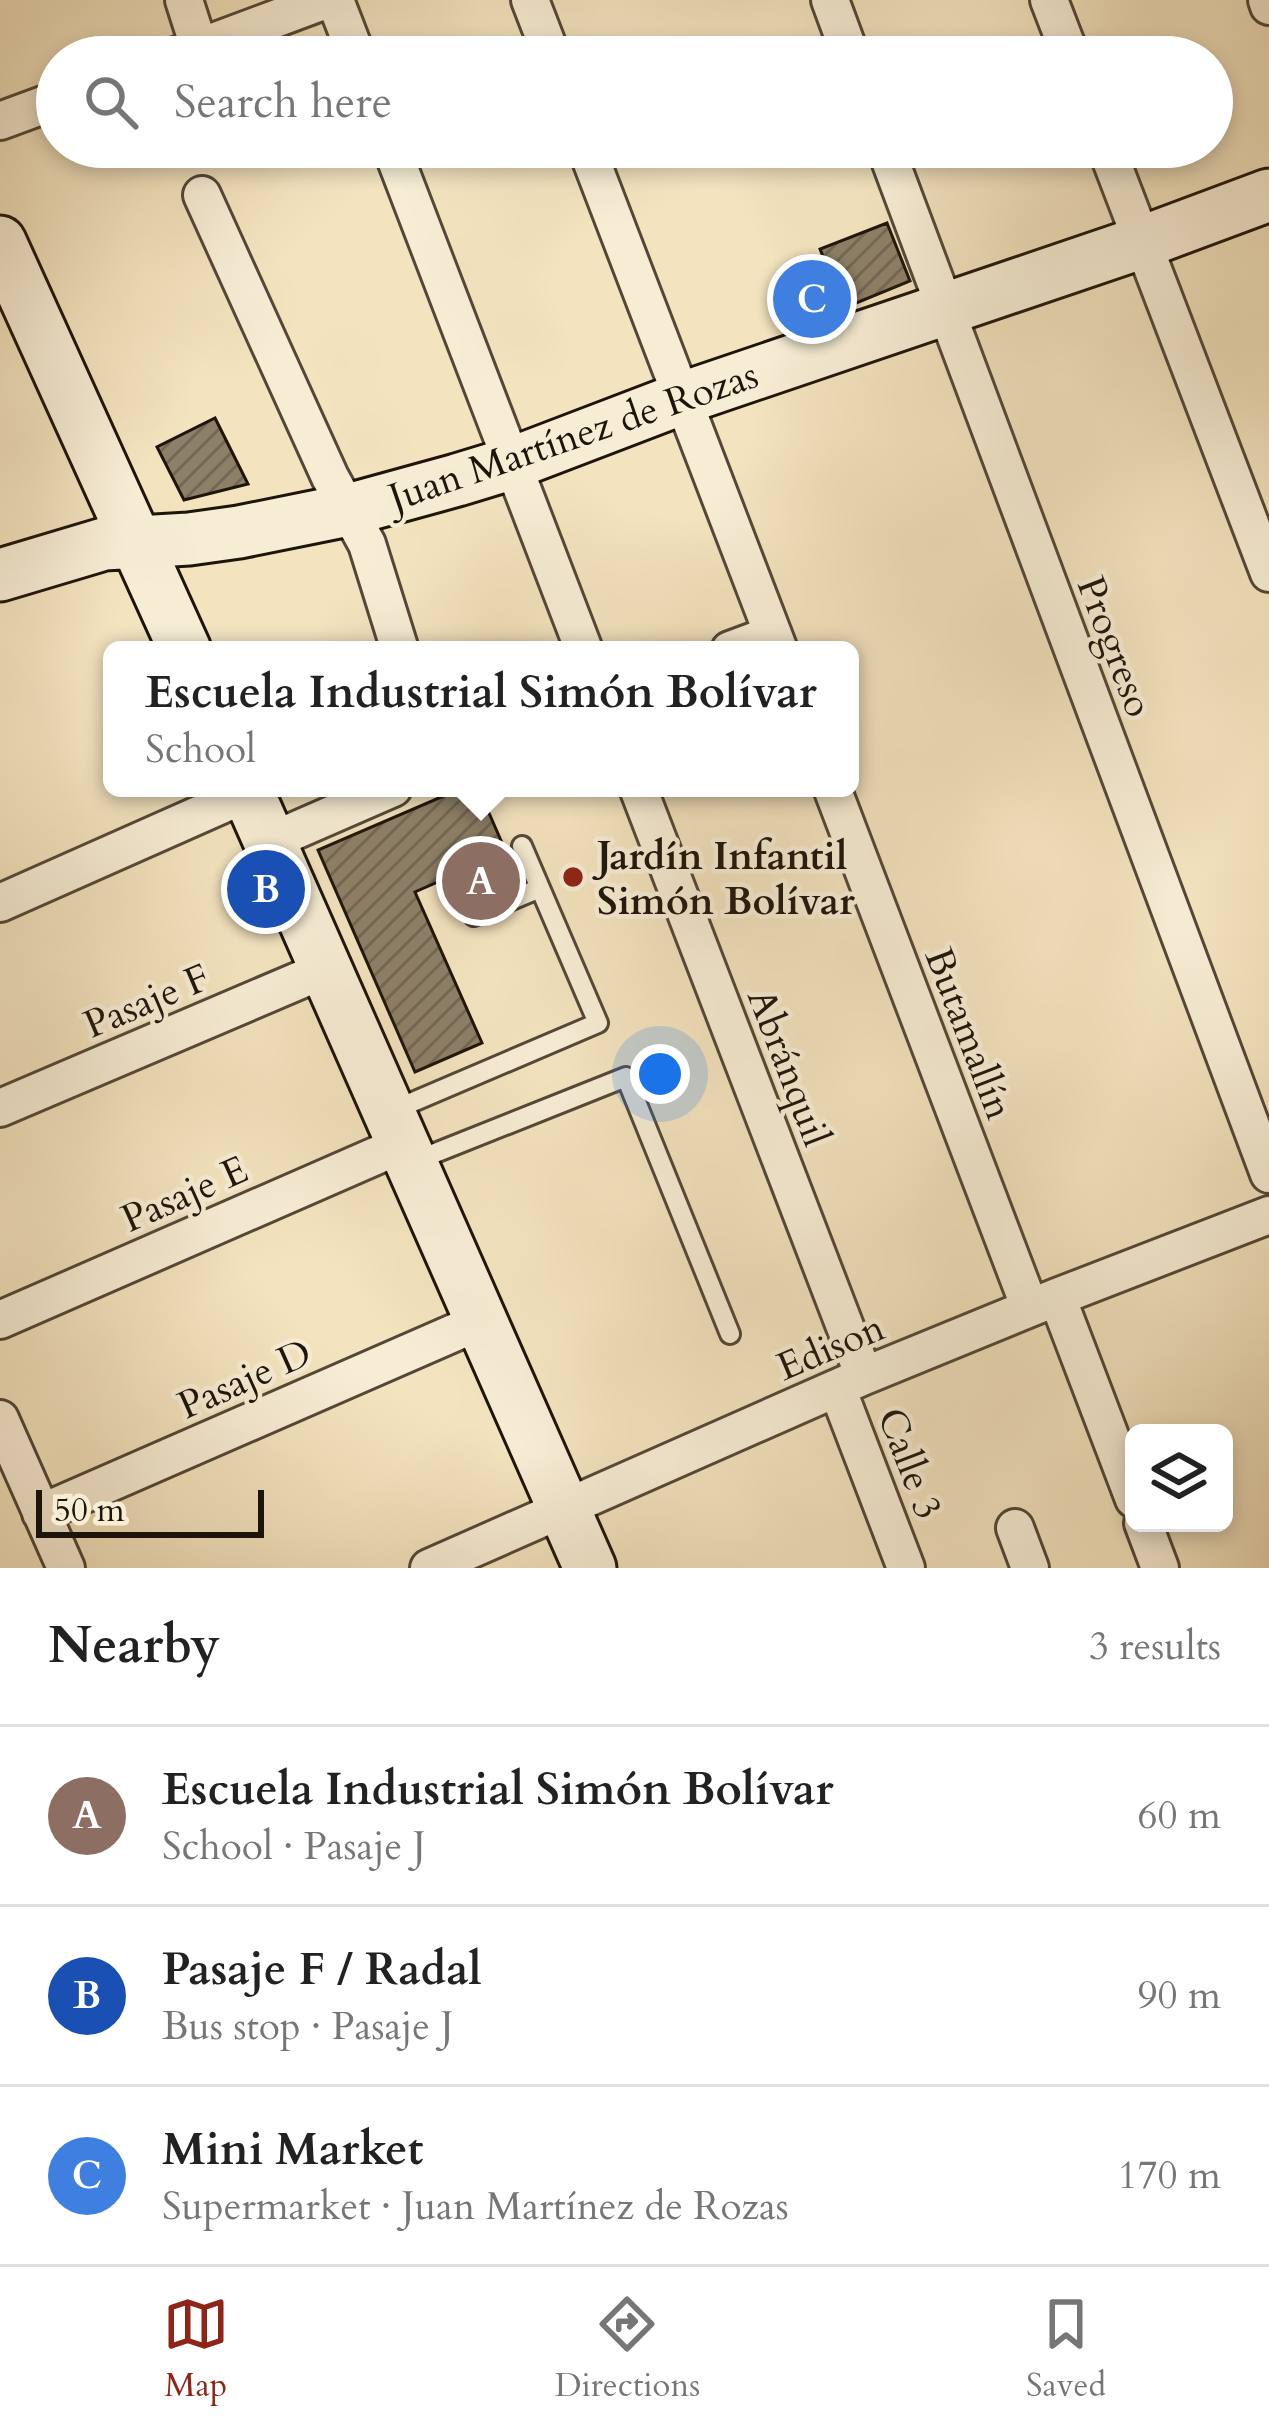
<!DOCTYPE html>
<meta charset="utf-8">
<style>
body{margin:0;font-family:Cardo,serif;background:#f6f6f6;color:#222}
.controls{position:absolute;right:36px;bottom:36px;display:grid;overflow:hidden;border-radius:18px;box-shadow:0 6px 18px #0003}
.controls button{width:108px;height:108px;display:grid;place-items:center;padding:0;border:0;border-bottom:3px solid #e0e0e0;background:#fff;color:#222;font:60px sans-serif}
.scale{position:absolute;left:36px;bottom:30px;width:228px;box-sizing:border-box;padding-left:12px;border:6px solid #1e150a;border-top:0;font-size:33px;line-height:42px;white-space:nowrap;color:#1e150a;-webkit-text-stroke:9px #f7edd5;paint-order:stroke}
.you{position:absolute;left:660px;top:1074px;width:42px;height:42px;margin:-30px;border:9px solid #fff;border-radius:50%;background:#1a73e8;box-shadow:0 0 0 18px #1a73e833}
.badge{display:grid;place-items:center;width:78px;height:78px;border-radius:50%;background:#8f2418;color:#fff;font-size:39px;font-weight:700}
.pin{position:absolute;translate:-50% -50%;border:6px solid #fff;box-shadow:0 3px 12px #0006}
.popup{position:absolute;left:103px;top:641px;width:756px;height:156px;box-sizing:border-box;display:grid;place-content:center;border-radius:18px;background:#fff;filter:drop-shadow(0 3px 9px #0005);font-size:39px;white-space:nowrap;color:#767676}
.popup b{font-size:45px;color:#222}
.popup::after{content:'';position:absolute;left:50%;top:100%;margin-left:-24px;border:24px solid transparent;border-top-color:#fff}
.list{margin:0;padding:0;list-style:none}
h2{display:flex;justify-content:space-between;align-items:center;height:156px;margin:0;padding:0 48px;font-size:51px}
h2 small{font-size:39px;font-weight:400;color:#767676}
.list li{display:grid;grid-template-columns:78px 1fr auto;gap:36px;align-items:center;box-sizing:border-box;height:180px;padding:0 48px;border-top:3px solid #e0e0e0}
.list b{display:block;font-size:45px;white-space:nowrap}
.list p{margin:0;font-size:39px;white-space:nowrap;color:#767676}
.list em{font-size:39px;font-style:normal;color:#767676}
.icon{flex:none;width:66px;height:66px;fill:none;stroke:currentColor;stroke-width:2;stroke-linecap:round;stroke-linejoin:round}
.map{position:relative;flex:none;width:1269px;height:1568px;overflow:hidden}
.search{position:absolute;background:#fff;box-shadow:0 6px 18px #0003;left:36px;right:36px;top:36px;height:132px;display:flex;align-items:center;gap:30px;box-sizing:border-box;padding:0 42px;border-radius:66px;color:#767676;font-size:45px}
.sheet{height:696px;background:#fff}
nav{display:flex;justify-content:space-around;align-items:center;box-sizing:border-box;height:168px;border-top:3px solid #e0e0e0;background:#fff;font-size:33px;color:#767676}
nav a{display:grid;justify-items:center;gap:6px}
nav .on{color:#8f2418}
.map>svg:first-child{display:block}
</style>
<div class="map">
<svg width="1269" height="1568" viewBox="0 0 1269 1568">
<defs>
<pattern id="building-hatch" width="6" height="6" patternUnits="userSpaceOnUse" patternTransform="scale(3)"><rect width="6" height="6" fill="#8d8068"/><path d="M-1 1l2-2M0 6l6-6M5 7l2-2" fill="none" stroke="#736854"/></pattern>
</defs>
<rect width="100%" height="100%" fill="#f3e3bf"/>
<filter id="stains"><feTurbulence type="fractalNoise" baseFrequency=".00167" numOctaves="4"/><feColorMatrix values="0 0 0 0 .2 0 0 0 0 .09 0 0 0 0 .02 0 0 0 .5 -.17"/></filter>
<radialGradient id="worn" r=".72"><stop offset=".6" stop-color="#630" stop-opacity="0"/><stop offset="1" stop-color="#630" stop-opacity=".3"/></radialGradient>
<!-- building -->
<path fill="url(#building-hatch)" stroke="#1e150a" stroke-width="3" d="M887 223 910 281 844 308 820 249Z
M829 271 844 308 796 327 781 290Z
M215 418 248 484 184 500 157 447Z
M462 788H478L506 852 415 892 482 1043 415 1072 318 850Z"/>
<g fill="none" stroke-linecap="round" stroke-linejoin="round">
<defs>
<path id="lane" d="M474 916 540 888
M394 1110 598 1023 522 846
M415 1161 626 1077 730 1334"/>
<path id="street" d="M184 0 199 47
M335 0 357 57
M530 0 552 57
M830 0 851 57
M1049 0 1071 57
M1267 0 1269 6
M173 57 326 0
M0 121 57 100
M391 147 584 650
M586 147 779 650
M885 147 1269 1174
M1106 147 1269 573
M202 195 330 477 367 544 400 650
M730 650 773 634
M638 788 864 1376
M832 788 1030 1308
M269 842 393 788
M0 903 248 793
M0 1108 326 969
M1057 1297 1134 1499
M0 1320 403 1144
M837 1388 906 1568
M0 1419 66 1568
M41 1513 481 1321
M1143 1523 1160 1568
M1015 1528 1030 1568
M429 1568 864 1376 1057 1297 1269 1215"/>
<path id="secondary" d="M0 242 185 650
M0 575 104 544 189 539 239 532 348 510 457 480 513 463 683 398 1143 242 1269 195
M246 788 590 1568"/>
</defs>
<!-- lane casing -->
<use href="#lane" stroke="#534837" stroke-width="24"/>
<!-- street casing -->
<use href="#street" stroke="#534837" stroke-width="42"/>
<!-- secondary casing -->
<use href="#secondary" stroke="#1e150a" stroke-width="57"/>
<!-- lane -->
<use href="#lane" stroke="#f7edd5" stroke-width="18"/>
<!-- street -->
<use href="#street" stroke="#f7edd5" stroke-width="36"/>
<!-- secondary -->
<use href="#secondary" stroke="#f7edd5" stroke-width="51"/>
</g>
<!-- markers -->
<circle fill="#8f2418" stroke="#f7edd5" stroke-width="4.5" cx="573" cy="877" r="12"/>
<g text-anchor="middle" stroke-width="9" stroke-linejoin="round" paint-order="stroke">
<!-- street labels -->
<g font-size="39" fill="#1e150a" stroke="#f7edd5">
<text transform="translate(573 435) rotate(-19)" y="14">Juan Martínez de Rozas</text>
<text transform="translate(1116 646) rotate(69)" y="14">Progreso</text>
<text transform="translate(146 1000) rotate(-23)" y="14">Pasaje F</text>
<text transform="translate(970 1033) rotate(69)" y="14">Butamallín</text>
<text transform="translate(790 1067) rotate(69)" y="14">Abránquil</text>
<text transform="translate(184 1193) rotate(-24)" y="14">Pasaje E</text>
<text transform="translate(830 1346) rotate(-23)" y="14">Edison</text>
<text transform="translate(244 1378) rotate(-24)" y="14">Pasaje D</text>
<text transform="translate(911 1463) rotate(69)" y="14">Calle 3</text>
</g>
<!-- poi labels -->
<g font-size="39" font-weight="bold" fill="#1e150a" stroke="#f7edd5" text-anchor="start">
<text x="597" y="869">Jardín Infantil<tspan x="597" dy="45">Simón Bolívar</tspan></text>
</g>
</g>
<rect width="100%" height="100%" filter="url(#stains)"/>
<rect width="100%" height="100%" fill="url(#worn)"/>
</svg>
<div class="controls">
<button><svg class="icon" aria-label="layers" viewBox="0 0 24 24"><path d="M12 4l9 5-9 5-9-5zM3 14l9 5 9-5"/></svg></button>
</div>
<div class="scale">50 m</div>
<div class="you"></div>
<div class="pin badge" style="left:481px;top:881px;background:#8d6e63">A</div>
<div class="popup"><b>Escuela Industrial Simón Bolívar</b>School</div>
<div class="pin badge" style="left:266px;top:889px;background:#1a4fb4">B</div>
<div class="pin badge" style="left:812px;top:299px;background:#3f7fe0">C</div>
<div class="search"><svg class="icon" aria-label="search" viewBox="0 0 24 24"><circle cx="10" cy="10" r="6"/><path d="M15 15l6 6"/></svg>Search here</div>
</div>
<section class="sheet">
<h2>Nearby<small>3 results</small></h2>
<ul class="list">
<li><span class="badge" style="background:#8d6e63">A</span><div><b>Escuela Industrial Simón Bolívar</b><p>School · Pasaje J</p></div><em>60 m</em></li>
<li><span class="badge" style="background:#1a4fb4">B</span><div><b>Pasaje F / Radal</b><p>Bus stop · Pasaje J</p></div><em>90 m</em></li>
<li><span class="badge" style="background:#3f7fe0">C</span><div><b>Mini Market</b><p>Supermarket · Juan Martínez de Rozas</p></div><em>170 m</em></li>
</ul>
</section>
<nav>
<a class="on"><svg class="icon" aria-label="map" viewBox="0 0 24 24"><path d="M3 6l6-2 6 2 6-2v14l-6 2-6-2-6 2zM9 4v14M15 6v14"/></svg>Map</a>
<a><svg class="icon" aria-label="directions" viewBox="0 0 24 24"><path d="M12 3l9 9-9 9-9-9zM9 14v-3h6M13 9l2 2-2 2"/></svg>Directions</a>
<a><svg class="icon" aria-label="saved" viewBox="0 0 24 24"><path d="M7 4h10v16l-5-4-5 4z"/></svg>Saved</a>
</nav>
